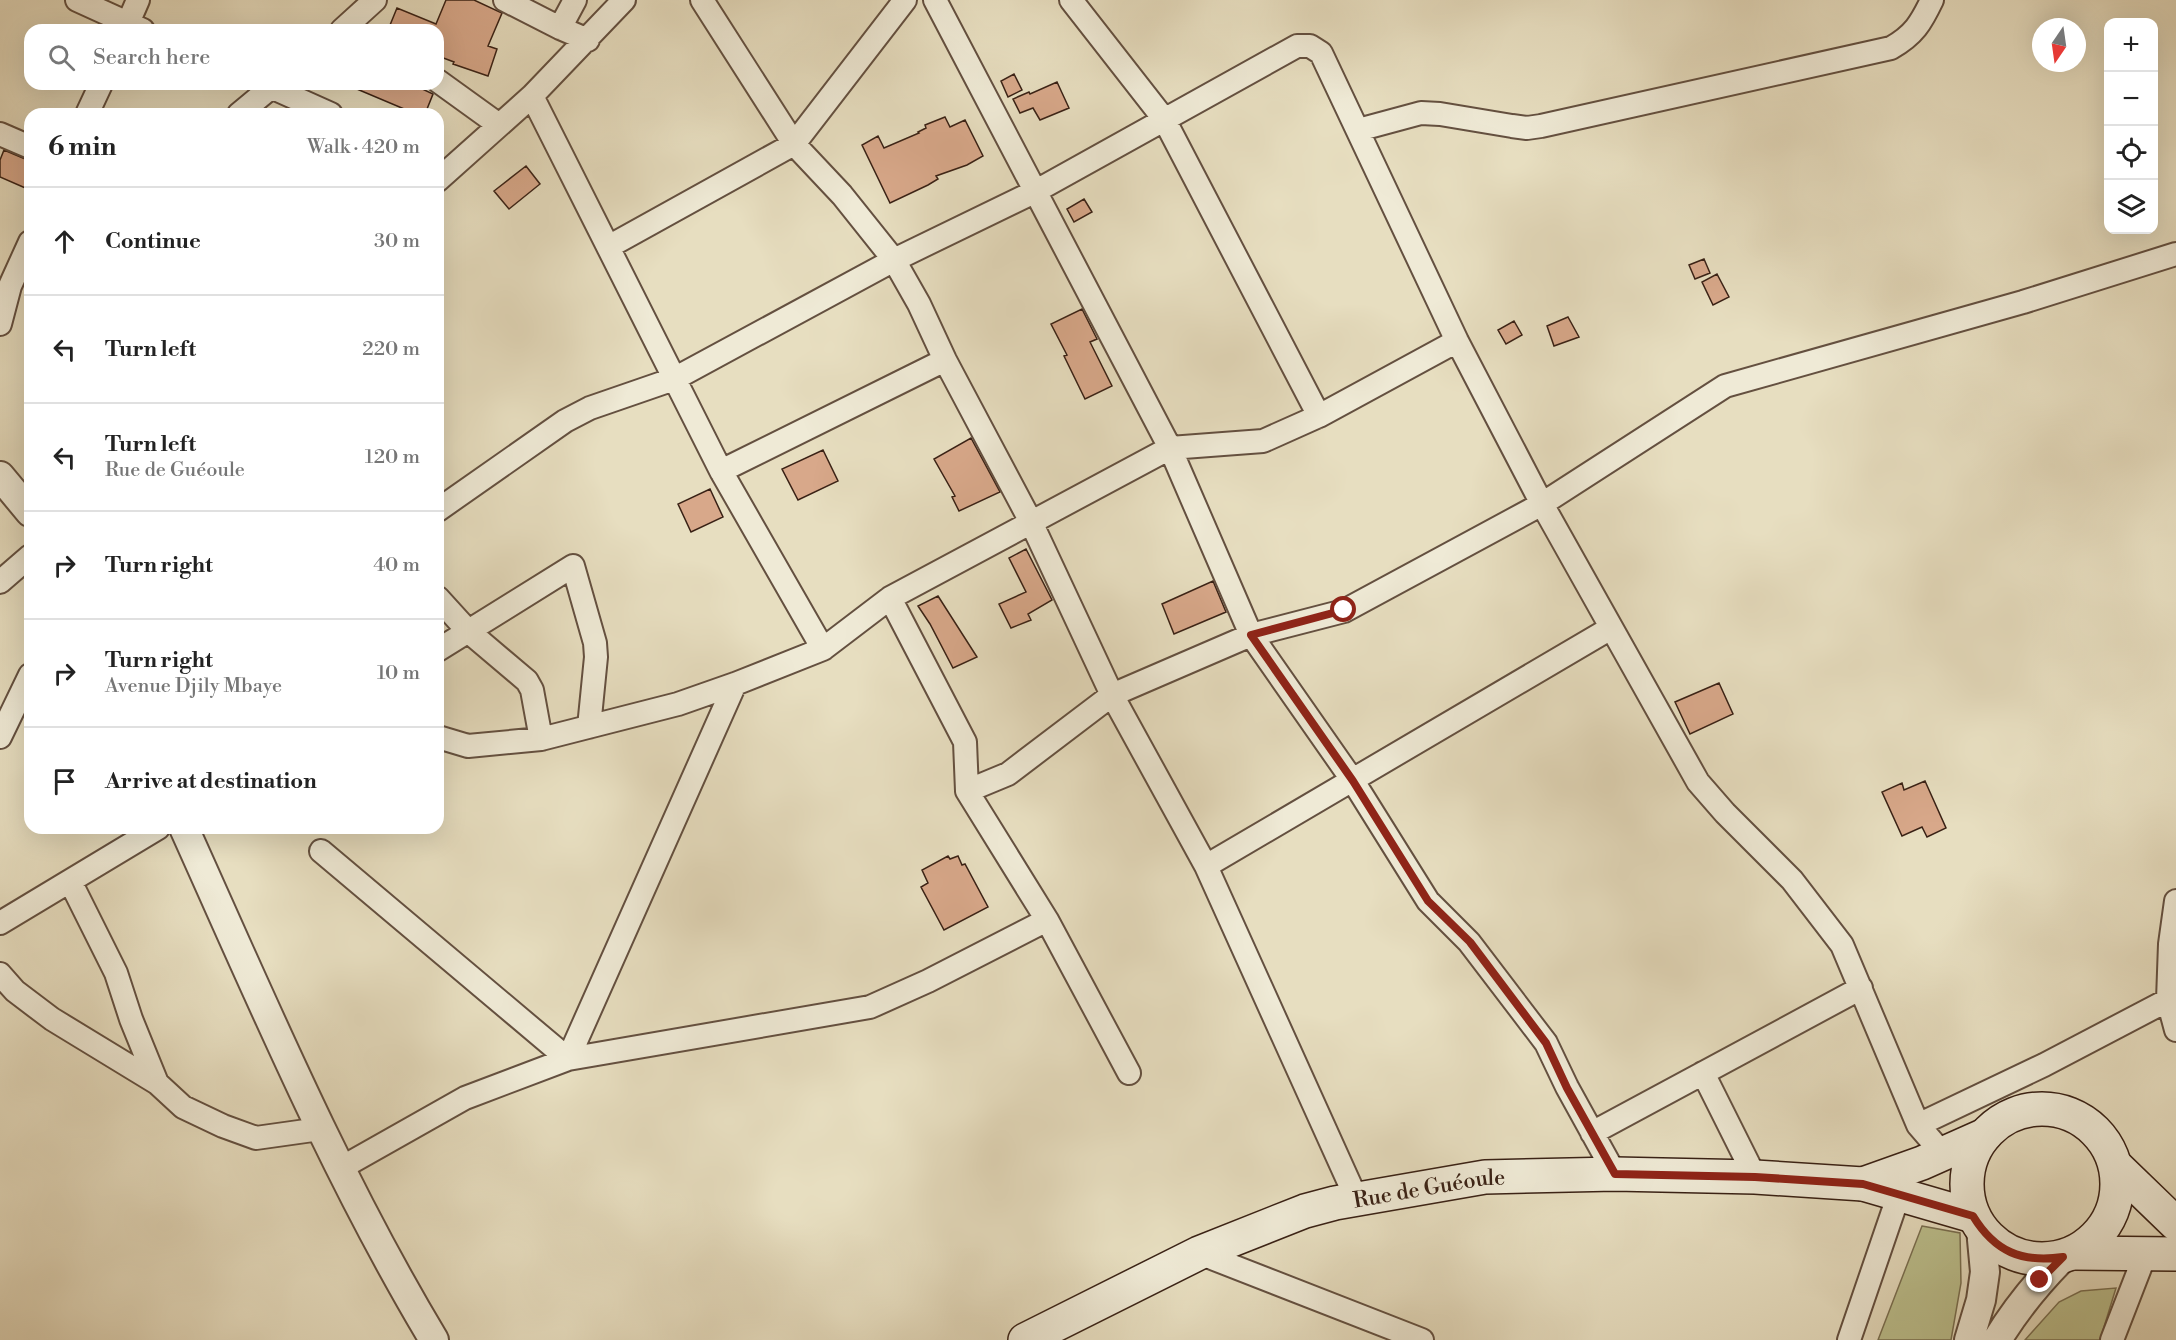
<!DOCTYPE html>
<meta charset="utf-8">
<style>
body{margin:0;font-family:"Libre Bodoni",serif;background:#f6f6f6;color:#222}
.controls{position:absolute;right:18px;top:18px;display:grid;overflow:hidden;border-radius:12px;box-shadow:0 6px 24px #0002}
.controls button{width:54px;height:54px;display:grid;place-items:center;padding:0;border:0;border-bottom:2px solid #e0e0e0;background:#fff;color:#222;font:30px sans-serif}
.compass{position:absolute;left:2032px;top:18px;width:54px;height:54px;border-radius:50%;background:#fff;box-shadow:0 6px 24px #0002;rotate:193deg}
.stop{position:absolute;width:18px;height:18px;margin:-14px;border:4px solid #8f2418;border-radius:50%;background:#fff}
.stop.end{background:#8f2418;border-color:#fff;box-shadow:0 2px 6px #0008}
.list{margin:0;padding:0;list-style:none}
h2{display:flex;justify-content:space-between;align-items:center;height:78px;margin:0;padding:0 24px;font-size:26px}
h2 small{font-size:20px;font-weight:400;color:#767676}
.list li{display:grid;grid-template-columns:39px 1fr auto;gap:18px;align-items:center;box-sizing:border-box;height:108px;padding:0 24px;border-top:2px solid #e0e0e0}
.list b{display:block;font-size:22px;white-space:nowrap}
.list p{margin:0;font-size:20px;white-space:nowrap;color:#767676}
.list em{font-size:20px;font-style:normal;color:#767676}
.icon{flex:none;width:33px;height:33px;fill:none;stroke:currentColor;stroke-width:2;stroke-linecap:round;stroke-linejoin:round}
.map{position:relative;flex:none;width:2176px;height:1340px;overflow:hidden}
.search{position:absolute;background:#fff;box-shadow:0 6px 24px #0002;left:24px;top:24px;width:420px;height:66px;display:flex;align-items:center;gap:15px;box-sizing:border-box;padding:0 21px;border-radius:18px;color:#767676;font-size:22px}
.panel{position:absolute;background:#fff;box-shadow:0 6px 24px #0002;left:24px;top:108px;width:420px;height:726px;border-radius:18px}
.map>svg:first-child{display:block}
</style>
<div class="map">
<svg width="2176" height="1340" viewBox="0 0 2176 1340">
<rect width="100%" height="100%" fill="#e7dec0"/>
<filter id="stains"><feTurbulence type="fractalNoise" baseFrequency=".00333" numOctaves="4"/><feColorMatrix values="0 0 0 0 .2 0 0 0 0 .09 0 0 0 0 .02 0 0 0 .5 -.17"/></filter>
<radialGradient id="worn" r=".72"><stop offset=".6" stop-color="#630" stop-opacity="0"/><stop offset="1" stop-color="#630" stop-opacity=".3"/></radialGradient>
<!-- green -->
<path fill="#bcc08e" stroke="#7a7052" stroke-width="1.5" d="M1922 1226 1960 1233 1961 1283 1951 1340H1878Z
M2116 1288 2100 1340H2025L2059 1302 2081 1291Z"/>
<!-- building -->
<path fill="#d8a88a" stroke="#392115" stroke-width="1.5" d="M446 0H474L502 13 488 46 497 49 488 76 453 64 454 62 438 56V30H388L397 8 436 24Z
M1014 74 1022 90 1008 97 1001 81Z
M1057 82 1069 108 1040 120 1033 108 1020 113 1013 99 1029 92 1030 94Z
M345 84H412L433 94 425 114H416Z
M945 117 950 127 965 120 983 156 967 165 936 176 938 179 928 185 890 203 862 145 878 136 884 148 919 133 918 132 926 128 925 125Z
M4 150 30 161V190L0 177V160Z
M526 166 540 184 509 209 494 191Z
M1084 199 1092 212 1074 222 1067 209Z
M1704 259 1710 273 1695 279 1689 265Z
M1717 274 1729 297 1713 305 1702 282Z
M1082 309 1097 339 1090 342 1112 386 1085 399 1064 356 1067 355 1051 324Z
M1568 317 1579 337 1554 346 1547 326Z
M1514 321 1522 335 1506 344 1498 330Z
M971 438 1000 492 959 511 952 497 955 496 934 459Z
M823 450 838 481 798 500 782 469Z
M710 489 723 517 691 532 678 504Z
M1026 549 1052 600 1028 614 1031 620 1011 628 999 604 1026 592 1009 558Z
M1213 581 1226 612 1174 634 1162 604Z
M938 596 977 657 953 668 930 624 918 606Z
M1719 683 1733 714 1690 734 1675 702Z
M1925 781 1946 828 1927 837 1922 827 1902 836 1882 792 1902 783 1904 790Z
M948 856 950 859 958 856 962 865 965 864 988 907 944 930 921 887 928 883 922 870Z"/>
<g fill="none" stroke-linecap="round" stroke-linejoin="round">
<defs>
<path id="minor" d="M77 0 143 30
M505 0 560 28 588 40
M702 0 794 144 842 195 894 260 919 304 945 360 1031 522 1112 695 1206 866 1357 1200
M935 0 1170 448 1251 635 1353 781 1428 901 1469 942 1546 1043 1567 1087 1615 1174
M1071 0 1164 119 1319 416
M560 28 575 0
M125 30 138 0
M342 30 375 0
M438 81 499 125
M264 84 331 114
M532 96 721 471 823 649
M87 114 101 84
M239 114 275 84
M1358 130 1421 113 1440 114 1512 126 1527 128 1541 126 1891 48C1914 35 1921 23 1932 0
M0 134 30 147
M438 180 532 96 624 0
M608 247 794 144 905 0
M0 324 10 286 30 242
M721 471 945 360
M438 510 565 421 590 408 674 379 894 260 1036 191 1297 46H1310L1321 53 1457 341 1542 504 1698 782 1725 813 1792 880 1842 945 1918 1125 1943 1154
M0 582 30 556
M438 598 468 631 527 681 532 690 541 739
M890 598 965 742 967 791 1047 920 1129 1073
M438 650 573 566 595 643 596 657 589 727
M0 737 30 675
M438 737 468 746 541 739 678 704 735 684 823 649 890 598 1170 448 1263 441 1319 416 1457 341
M967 791 1008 774 1112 695 1251 635 1344 611 1542 504 1725 386 2023 302 2176 254
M321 851 568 1059 870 1007 928 981 1047 920
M1206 866 1611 628
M70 881 116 973 131 1019 157 1083
M2176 901 2170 944 2168 1000 2176 1030
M0 923 158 828
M0 974 15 991 52 1019 157 1083 183 1107 223 1126 256 1138 320 1129
M1703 1073 1755 1177
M1918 1125 2044 1065 2168 1000
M1592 1133 1861 988
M341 1168 465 1098 568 1059 735 684
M1199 1253 1422 1340
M1849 1340 1899 1194
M2112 1340 2145 1255"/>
<path id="tertiary" d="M0 476 30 512
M184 828C262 1001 336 1177 434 1340
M1969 1340 1981 1300 1985 1272 1981 1229
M1997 1340C2016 1309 2037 1283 2063 1257"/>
<g id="secondary">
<circle cx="2042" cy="1184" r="75"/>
<path d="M2116 1166 2176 1224"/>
<path d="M1863 1184 1922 1163 1985 1135"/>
<path d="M2073 1253 2176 1254"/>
<path id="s1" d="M1025 1340 1199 1253 1305 1211 1335 1203 1485 1177 1615 1174 1755 1177 1863 1184 1973 1216"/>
</g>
</defs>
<!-- minor casing -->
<use href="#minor" stroke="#645040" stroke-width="26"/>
<!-- tertiary casing -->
<use href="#tertiary" stroke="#645040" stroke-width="32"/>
<!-- secondary casing -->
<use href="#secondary" stroke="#392115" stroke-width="36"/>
<!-- minor -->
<use href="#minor" stroke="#efead6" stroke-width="22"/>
<!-- tertiary -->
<use href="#tertiary" stroke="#efead6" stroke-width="28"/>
<!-- secondary -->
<use href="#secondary" stroke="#efead6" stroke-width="33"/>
</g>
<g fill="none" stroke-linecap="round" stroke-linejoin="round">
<!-- route -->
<path stroke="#8f2418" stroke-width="8" d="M1344 610 1251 635 1353 781 1428 901 1470 942 1546 1043 1567 1088 1615 1174 1755 1177 1863 1184 1973 1216C1995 1252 2022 1263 2063 1257L2040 1280"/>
</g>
<g text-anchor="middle" stroke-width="4.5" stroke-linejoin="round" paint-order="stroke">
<!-- street labels -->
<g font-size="22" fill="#392115" stroke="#efead6">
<text dy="8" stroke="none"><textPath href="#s1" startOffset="435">Rue de Guéoule</textPath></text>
</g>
</g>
<rect width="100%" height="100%" filter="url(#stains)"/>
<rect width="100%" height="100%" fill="url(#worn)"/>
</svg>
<div class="controls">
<button>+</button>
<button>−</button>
<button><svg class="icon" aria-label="locate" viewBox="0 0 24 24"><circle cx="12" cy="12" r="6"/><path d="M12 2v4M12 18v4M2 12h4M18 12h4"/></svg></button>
<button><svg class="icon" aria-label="layers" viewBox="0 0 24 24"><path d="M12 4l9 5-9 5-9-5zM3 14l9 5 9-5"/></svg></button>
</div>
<svg class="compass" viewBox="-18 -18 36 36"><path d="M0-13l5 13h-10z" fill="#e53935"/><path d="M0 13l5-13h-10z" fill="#767676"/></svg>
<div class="stop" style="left:1344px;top:610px"></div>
<div class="stop end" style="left:2040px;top:1280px"></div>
<div class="search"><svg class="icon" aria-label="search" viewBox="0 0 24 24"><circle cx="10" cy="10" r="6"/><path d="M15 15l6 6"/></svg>Search here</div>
<section class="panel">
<h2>6 min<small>Walk · 420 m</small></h2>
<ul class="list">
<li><svg class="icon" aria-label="ahead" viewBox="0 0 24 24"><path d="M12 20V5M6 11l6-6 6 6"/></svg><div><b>Continue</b></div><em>30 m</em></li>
<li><svg class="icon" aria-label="left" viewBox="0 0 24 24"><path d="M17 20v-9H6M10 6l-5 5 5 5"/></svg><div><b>Turn left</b></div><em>220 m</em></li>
<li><svg class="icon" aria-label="left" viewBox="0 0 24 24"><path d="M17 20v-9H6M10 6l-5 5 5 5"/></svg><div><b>Turn left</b><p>Rue de Guéoule</p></div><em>120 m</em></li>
<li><svg class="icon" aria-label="right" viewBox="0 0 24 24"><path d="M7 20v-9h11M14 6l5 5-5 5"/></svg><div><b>Turn right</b></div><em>40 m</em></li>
<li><svg class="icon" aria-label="right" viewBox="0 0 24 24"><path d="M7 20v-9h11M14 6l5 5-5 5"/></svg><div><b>Turn right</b><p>Avenue Djily Mbaye</p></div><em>10 m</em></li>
<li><svg class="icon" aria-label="arrive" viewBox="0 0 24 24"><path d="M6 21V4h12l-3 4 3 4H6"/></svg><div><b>Arrive at destination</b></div></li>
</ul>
</section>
</div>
